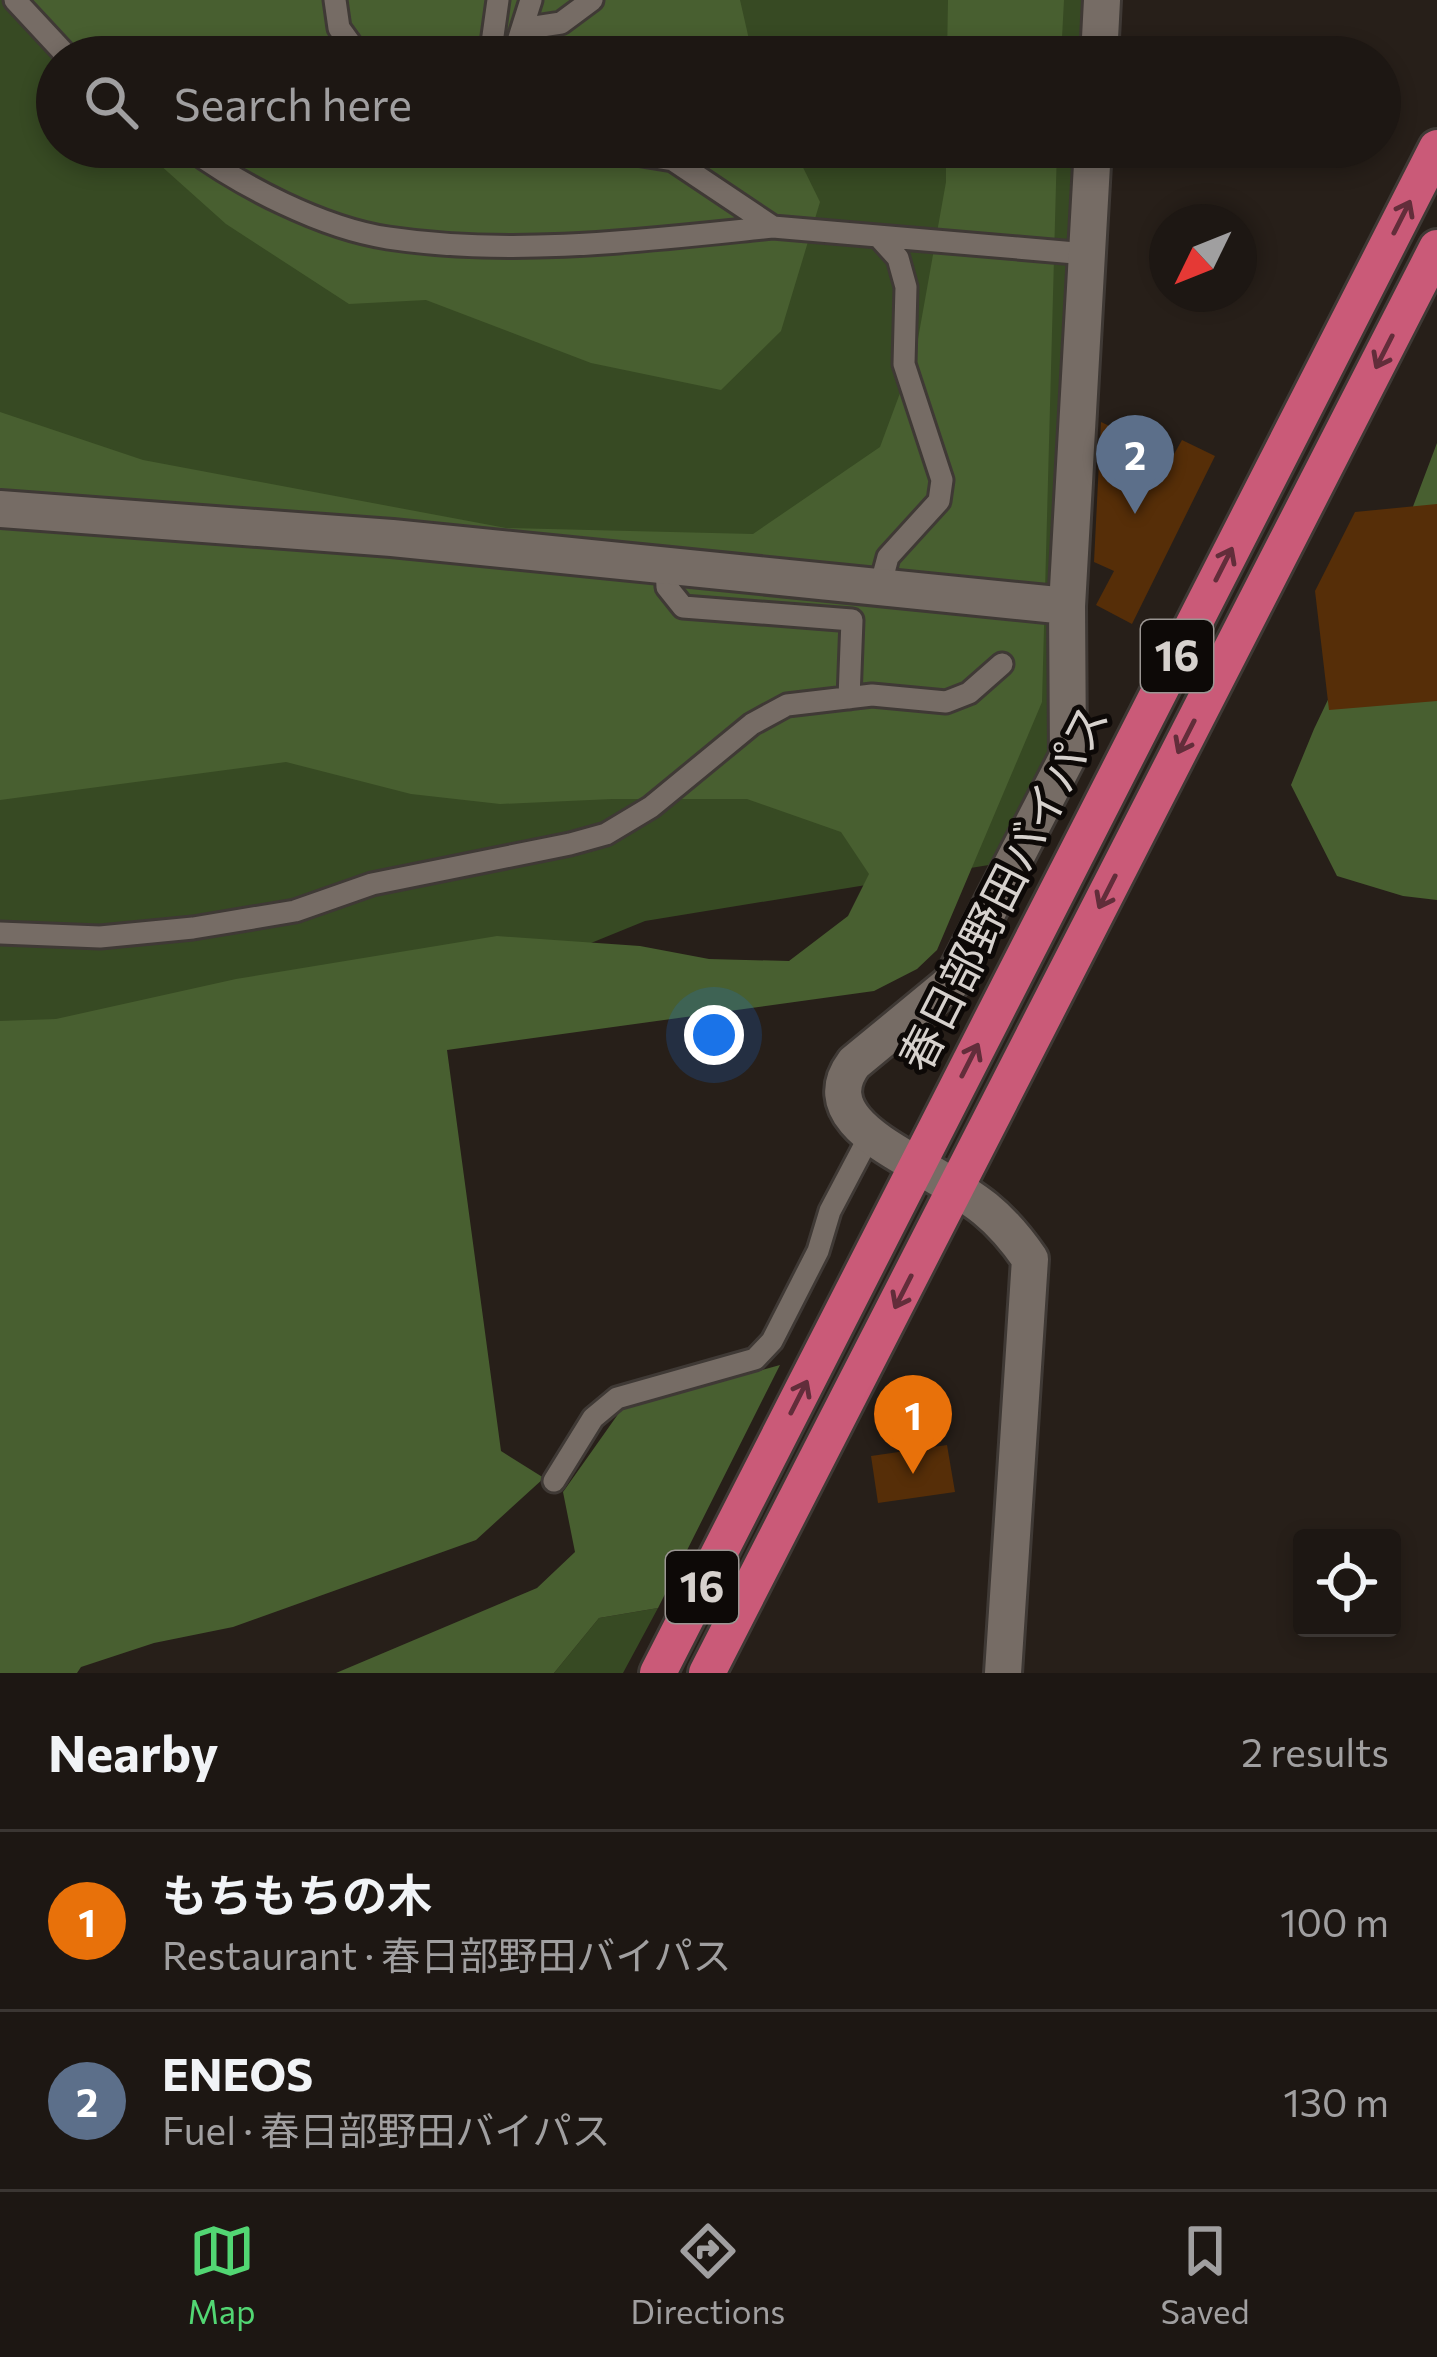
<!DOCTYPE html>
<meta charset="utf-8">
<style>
body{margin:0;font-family:Commissioner,"Noto Sans JP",sans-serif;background:#2a2421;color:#f1f3f6}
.controls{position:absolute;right:36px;bottom:36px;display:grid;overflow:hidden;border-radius:12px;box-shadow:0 6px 18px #0003}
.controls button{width:108px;height:108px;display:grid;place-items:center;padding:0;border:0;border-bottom:3px solid #3b3633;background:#1d1713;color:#f1f3f6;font:60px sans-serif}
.compass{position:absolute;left:1149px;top:204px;width:108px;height:108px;border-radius:50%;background:#1d1713;box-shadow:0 6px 18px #0003;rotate:227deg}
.you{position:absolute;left:714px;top:1035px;width:42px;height:42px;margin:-30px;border:9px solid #fff;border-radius:50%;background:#1a73e8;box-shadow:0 0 0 18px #1a73e833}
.badge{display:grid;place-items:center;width:78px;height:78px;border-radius:50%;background:#52d673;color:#fff;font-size:39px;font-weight:700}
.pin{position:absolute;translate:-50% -99px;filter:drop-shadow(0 3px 6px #0008)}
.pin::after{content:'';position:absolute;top:63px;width:42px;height:36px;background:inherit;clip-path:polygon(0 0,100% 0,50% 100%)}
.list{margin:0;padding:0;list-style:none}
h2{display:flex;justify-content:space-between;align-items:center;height:156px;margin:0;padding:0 48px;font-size:51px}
h2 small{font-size:39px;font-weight:400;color:#a09fa0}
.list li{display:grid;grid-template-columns:78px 1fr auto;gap:36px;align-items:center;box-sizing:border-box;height:180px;padding:0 48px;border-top:3px solid #3b3633}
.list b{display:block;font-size:45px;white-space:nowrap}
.list p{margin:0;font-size:39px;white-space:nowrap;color:#a09fa0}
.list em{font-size:39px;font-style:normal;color:#a09fa0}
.icon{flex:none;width:66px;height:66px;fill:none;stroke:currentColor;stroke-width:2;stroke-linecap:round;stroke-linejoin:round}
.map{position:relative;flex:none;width:1437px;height:1673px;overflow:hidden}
.search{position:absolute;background:#1d1713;box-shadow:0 6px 18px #0003;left:36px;right:36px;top:36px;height:132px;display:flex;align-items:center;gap:30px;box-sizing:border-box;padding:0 42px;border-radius:66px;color:#a09fa0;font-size:45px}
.sheet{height:516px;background:#1d1713}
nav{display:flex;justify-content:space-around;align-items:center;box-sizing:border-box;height:168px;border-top:3px solid #3b3633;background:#1d1713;font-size:33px;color:#a09fa0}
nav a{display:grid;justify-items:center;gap:6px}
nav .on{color:#52d673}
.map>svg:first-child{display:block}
</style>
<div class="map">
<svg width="1437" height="1673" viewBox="0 0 1437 1673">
<rect width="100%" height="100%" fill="#271f19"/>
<!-- green -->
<path fill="#374a23" d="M0 0H1088L1085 57H57V147H1080L1053 581 1046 589 0 500Z
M0 519 1050 622 1047 758 995 864 645 921 537 965 0 1076Z
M658 1608 623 1673H554L599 1618Z"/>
<!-- forest -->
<path fill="#485f30" d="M33 0H740L753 57H60Z
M948 0H1064L1061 57H947Z
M140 147H793L820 202 781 331 721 390 591 363 426 300 349 304 226 224Z
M946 147H1057L1042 702 937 950 917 969 874 991 447 1050 501 1451 544 1478 476 1540 233 1627 154 1643 81 1667 77 1673H0V1021L56 1019 236 979 497 936 640 946 709 959 789 961 848 916 869 874 841 832 747 799H612L500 804 411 794 286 762 0 800V412L143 460 506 528 753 534 880 447 916 350 946 182Z
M1437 443V900L1403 896 1337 876 1291 785 1314 729 1386 578Z
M780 1365 658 1608 599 1618 554 1673H336L537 1588 575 1552 563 1492 621 1410Z"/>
<!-- building -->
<path fill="#562e08" d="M1101 422 1173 456 1182 440 1215 456 1132 624 1096 605 1114 571 1094 562Z
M1437 504V701L1329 710 1315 591 1355 512Z
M947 1445 955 1492 878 1503 871 1456Z"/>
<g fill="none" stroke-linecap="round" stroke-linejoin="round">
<defs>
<path id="service" d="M15 0 68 57
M335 0 339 28 360 57
M522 29 561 23 592 0
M492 43 498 0
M513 57 531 0
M188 147C241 186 322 228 388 238 515 257 647 240 773 227
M593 147 673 160 773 227 1087 254
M878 236 898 258 906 287 904 364 942 480 939 501 888 557 880 587
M666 566 667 587 683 607 852 620 849 698
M0 933 100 937 193 928 295 911 372 884 570 844 606 834 651 807 752 724 787 705 872 695 946 702 969 693 1002 664
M554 1481 593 1418 617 1398 755 1359 772 1341 818 1251 830 1211 869 1137"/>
<path id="minor" d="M1099 57 1102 0
M0 509 392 538 1067 606
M917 1165C880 1143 818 1111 854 1063L951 983 1068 756 1067 606 1093 147"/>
<path id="tertiary" d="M917 1165C969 1196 995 1208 1030 1259L1003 1673"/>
<path id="trunk" d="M658 1673 1437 148
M707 1673 1437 248"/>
</defs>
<!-- service casing -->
<use href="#service" stroke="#3f3935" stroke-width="27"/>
<!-- minor casing -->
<use href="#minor" stroke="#3f3935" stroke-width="42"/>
<!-- tertiary casing -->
<use href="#tertiary" stroke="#3f3935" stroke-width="42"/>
<!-- trunk casing -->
<use href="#trunk" stroke="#3f3935" stroke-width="42"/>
<!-- service -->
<use href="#service" stroke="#766c65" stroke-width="21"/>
<!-- minor -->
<use href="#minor" stroke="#766c65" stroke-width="36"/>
<!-- tertiary -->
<use href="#tertiary" stroke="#766c65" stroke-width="36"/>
<!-- trunk -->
<use href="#trunk" stroke="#ca5a78" stroke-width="36"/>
</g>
<!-- one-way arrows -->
<defs><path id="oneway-shaft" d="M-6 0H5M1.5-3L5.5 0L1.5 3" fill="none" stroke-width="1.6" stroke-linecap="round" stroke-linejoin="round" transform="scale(3)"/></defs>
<g stroke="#622d3a">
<use href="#oneway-shaft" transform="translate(1402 217) rotate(-63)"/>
<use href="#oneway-shaft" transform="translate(1384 352) rotate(117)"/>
<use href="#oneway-shaft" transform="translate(1224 564) rotate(-63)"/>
<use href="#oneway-shaft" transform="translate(1186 737) rotate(117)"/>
<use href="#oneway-shaft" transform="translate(1107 892) rotate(117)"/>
<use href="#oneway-shaft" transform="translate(970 1060) rotate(-63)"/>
<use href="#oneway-shaft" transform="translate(903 1292) rotate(117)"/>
<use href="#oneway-shaft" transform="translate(799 1397) rotate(-63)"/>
</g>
<g text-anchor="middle" stroke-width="10" stroke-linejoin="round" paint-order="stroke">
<!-- shield labels -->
<g fill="#0d0907" stroke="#9a9592" stroke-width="3">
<rect x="1141" y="620" width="72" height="72" rx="9"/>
<rect x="666" y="1551" width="72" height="72" rx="9"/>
</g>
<g font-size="42" font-weight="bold" fill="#d6d1cd">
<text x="1177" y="671">16</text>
<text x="702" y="1602">16</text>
</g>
<!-- street labels -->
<g font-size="45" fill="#d6d1cd" stroke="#0d0907">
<text transform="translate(1004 888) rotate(-63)" y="16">春日部野田バイパス</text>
</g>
</g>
</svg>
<div class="controls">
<button><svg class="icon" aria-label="locate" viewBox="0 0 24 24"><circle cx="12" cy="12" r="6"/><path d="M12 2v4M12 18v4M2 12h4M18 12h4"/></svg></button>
</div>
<svg class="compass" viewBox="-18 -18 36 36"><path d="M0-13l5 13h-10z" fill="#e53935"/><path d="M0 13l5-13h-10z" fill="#a09fa0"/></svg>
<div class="you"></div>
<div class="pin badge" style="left:913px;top:1474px;background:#e8710a">1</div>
<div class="pin badge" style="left:1135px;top:514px;background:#5c6f8a">2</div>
<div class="search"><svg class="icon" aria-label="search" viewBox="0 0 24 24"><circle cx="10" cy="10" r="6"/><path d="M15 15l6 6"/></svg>Search here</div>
</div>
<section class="sheet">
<h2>Nearby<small>2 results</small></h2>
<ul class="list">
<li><span class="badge" style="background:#e8710a">1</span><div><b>もちもちの木</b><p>Restaurant · 春日部野田バイパス</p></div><em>100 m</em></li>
<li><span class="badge" style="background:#5c6f8a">2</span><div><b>ENEOS</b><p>Fuel · 春日部野田バイパス</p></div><em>130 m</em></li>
</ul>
</section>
<nav>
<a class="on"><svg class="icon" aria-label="map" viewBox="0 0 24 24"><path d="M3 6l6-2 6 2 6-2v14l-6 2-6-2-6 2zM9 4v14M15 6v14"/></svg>Map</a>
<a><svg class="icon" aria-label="directions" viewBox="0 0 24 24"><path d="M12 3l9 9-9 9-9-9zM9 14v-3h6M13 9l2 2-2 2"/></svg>Directions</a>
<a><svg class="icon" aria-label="saved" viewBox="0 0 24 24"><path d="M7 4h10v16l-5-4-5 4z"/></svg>Saved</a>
</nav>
